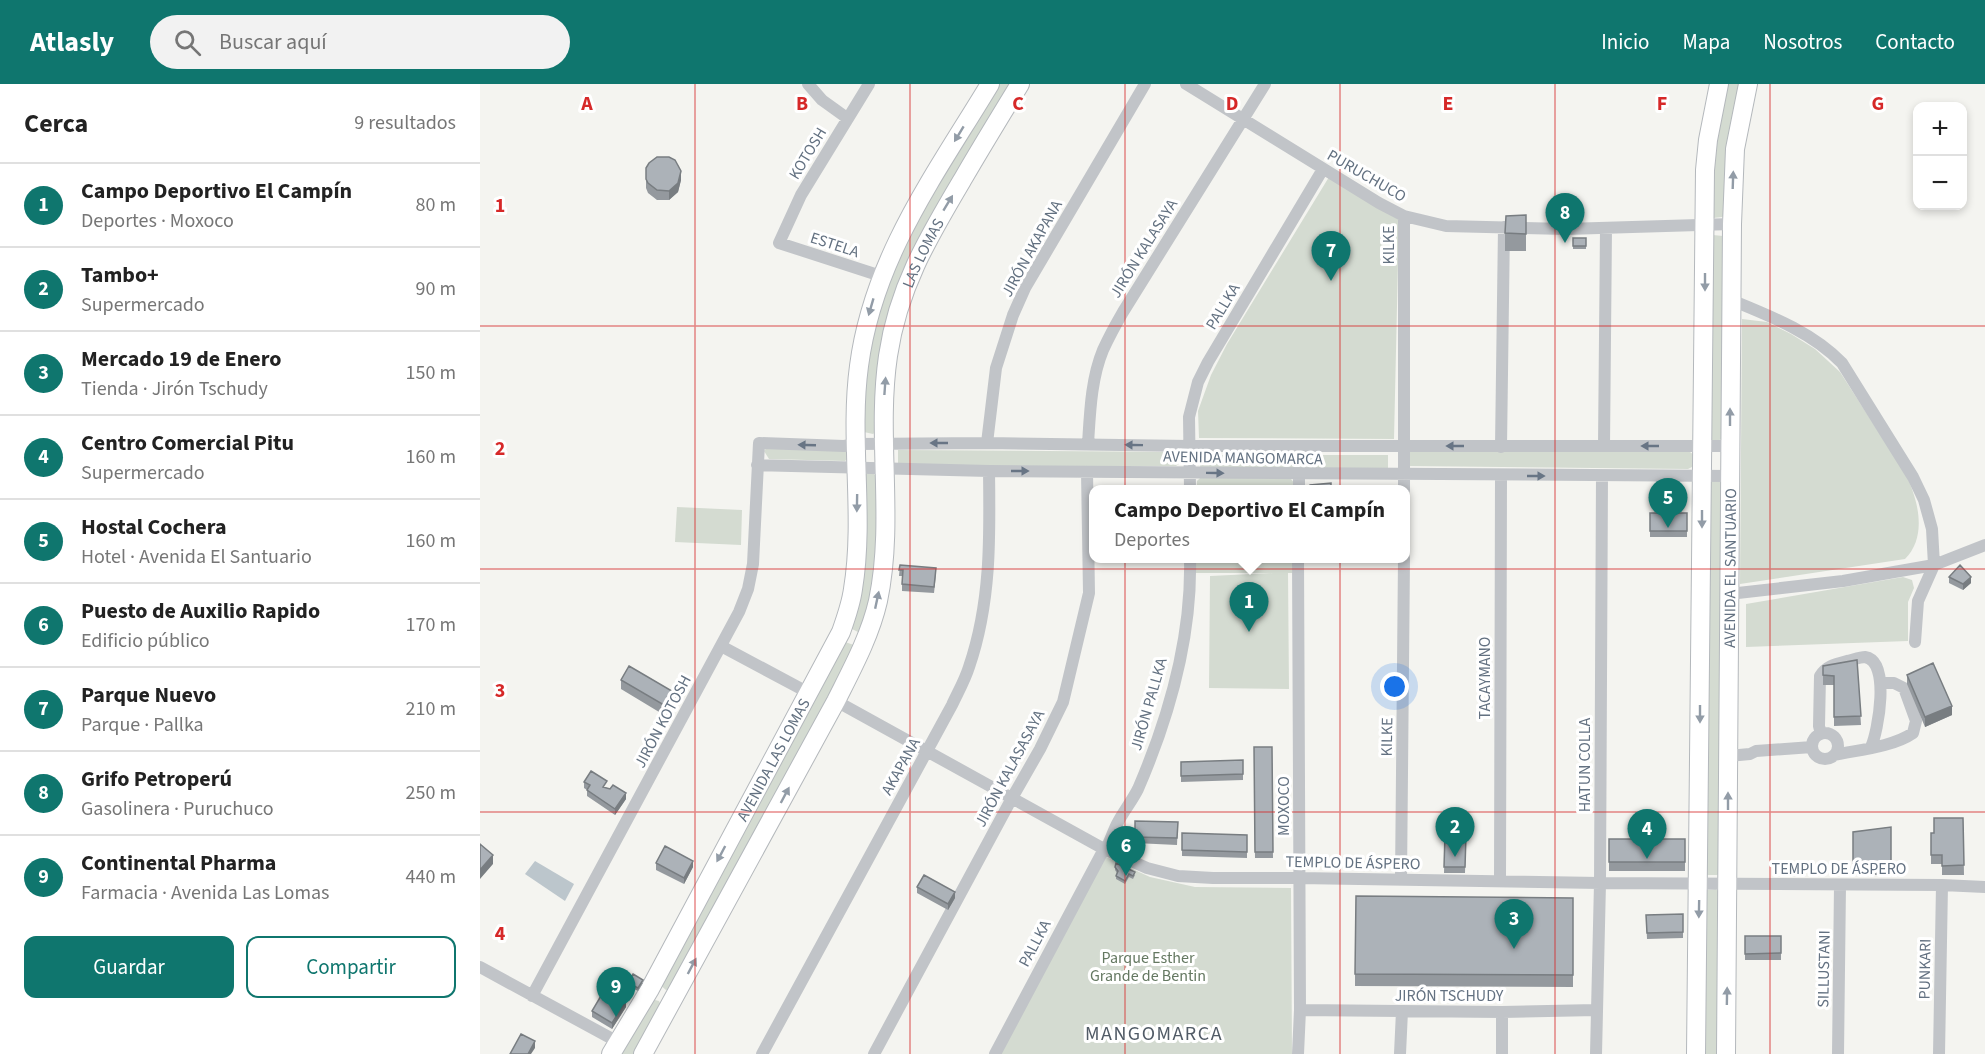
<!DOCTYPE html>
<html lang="es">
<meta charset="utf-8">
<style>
body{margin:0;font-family:"Source Sans 3",sans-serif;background:#f2f2f2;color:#222}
.controls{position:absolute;right:18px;top:18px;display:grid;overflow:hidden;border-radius:12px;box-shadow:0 3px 9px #0003}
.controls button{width:54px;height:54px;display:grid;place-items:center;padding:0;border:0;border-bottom:2px solid #e0e0e0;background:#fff;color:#222;font:30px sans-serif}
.you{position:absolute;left:915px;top:603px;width:21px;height:21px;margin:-15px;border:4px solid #fff;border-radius:50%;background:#1a73e8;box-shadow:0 0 0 9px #1a73e833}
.badge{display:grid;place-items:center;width:39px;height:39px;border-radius:50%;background:#0f766e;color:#fff;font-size:20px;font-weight:700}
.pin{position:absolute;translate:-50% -50px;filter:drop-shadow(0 2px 3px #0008)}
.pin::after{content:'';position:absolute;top:32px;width:21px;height:18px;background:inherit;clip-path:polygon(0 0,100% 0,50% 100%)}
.popup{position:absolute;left:609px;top:401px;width:321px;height:78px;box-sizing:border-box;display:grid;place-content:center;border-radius:12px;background:#fff;filter:drop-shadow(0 2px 4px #0005);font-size:20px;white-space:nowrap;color:#767676}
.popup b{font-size:22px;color:#222}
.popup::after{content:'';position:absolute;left:50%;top:100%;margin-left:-12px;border:12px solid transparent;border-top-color:#fff}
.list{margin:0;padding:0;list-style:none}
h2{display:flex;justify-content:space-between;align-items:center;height:78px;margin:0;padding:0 24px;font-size:26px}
h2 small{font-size:20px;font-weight:400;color:#767676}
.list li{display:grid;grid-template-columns:39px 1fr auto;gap:18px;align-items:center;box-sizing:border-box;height:84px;padding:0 24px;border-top:2px solid #e0e0e0}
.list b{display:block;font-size:22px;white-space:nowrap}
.list p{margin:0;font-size:20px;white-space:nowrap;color:#767676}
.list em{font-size:20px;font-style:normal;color:#767676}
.actions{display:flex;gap:12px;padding:18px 24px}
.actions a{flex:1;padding:14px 0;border:2px solid #0f766e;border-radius:12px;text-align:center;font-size:21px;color:#0f766e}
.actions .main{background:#0f766e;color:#fff}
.icon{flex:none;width:33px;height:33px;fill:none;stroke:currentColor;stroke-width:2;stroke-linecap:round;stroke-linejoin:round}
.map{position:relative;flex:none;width:1505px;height:970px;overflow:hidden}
header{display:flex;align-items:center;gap:36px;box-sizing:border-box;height:84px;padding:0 30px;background:#0f766e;color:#fff}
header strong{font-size:28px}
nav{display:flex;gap:33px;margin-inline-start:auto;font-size:21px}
.search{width:420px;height:54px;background:#f2f2f2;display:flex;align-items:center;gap:15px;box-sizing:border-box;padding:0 21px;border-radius:33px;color:#767676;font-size:22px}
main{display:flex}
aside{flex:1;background:#fff}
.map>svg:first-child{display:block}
</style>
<header>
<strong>Atlasly</strong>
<div class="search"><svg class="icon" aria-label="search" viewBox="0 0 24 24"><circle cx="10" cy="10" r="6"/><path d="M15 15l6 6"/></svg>Buscar aquí</div>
<nav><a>Inicio</a><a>Mapa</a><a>Nosotros</a><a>Contacto</a></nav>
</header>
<main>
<aside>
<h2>Cerca<small>9 resultados</small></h2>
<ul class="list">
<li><span class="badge">1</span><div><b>Campo Deportivo El Campín</b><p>Deportes · Moxoco</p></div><em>80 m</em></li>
<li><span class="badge">2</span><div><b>Tambo+</b><p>Supermercado</p></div><em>90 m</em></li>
<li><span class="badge">3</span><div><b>Mercado 19 de Enero</b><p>Tienda · Jirón Tschudy</p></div><em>150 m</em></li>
<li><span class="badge">4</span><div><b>Centro Comercial Pitu</b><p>Supermercado</p></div><em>160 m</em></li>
<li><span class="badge">5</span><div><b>Hostal Cochera</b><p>Hotel · Avenida El Santuario</p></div><em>160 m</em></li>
<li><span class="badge">6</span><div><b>Puesto de Auxilio Rapido</b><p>Edificio público</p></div><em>170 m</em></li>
<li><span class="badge">7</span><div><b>Parque Nuevo</b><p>Parque · Pallka</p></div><em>210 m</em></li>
<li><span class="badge">8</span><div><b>Grifo Petroperú</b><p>Gasolinera · Puruchuco</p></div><em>250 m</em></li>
<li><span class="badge">9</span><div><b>Continental Pharma</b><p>Farmacia · Avenida Las Lomas</p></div><em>440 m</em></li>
</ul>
<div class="actions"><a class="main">Guardar</a><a>Compartir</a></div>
</aside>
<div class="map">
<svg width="1505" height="970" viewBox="0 0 1505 970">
<rect width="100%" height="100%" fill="#f4f4f0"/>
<!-- green -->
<path fill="#d4dbd1" d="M517 0H534L440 159 398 346 393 350 384 348 382 308 390 254 416 171Z
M1243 0H1262L1247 129 1242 133 1233 134 1232 63Z
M849 93 919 134 914 355 719 354 718 327 731 291 747 260Z
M1233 151 1243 152 1244 353 1238 357 1231 356 1230 154Z
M1262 235 1287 238 1311 250 1335 265 1360 288 1425 389C1438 415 1448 452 1425 475L1260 500Z
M291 359 366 360 370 373 365 377 289 375 284 367Z
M418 366 697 368 700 372V379L696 382H418Z
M929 367 1210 368 1214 371 1216 381 1208 385 928 382Z
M721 371H908V385L720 384Z
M393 389 397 393 398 475 384 544 378 548 370 544 384 390Z
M721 393 811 395 815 400V405L717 406V397Z
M1241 396 1244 401 1242 788 1237 791H1226L1228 400 1231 397Z
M197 423 262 426 261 461 195 458Z
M715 475H813L812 489H808L809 605 729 604 730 492 793 489H714Z
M1423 493 1432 496 1434 504 1428 518V557L1266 563V520Z
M365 558 374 561 376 567 193 904 186 906 179 900Z
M624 772 670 793 715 803 811 804 812 970H520Z
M1236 805 1240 809 1238 970H1223L1224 810 1227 806Z
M171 915 179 917 182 924 157 970H137Z"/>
<!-- water -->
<path fill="#bcc6cc" d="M55 777 94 800 85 817 45 790Z"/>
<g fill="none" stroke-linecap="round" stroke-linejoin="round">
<defs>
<g id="secondary">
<path id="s1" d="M131 970 170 905 361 548C366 534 371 520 373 505 385 431 369 356 379 282 393 174 455 91 510 0"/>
<path id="s2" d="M163 970 356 617C372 585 390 552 398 517 415 436 396 353 408 272 418 203 449 152 484 93 502 62 521 31 540 0"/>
<path d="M1216 970 1225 86 1228 56 1239 0"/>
<path id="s3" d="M1246 970 1252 140 1255 65 1268 0"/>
</g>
</defs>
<!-- secondary casing -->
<use href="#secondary" stroke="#b4b8bc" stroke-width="20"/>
<!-- street -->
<path stroke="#c1c4c8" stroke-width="12" d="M328 0 342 16 367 34
M389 0 321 111 299 159 401 192
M706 0 899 119 924 132 966 142 1086 145 1252 140
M1251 216C1290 232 1332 248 1362 279L1433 393 1444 416 1452 445 1454 481 1438 517 1435 558
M507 359 516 284 533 231 545 204 665 0
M608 360C610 329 611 295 623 266 629 253 636 240 643 228L785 0
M1124 362 1126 144
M1021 363 1024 143
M277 381 509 387 1250 392
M710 406 709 333 718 298 728 278 843 85
M819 406V390
M924 406V132
M1249 510 1363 497 1454 481 1505 461
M241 562 329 609
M356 617 624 765 667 784 698 792 733 794H819L1120 799 1462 801 1505 803
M1332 662a13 13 0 1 1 26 0a13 13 0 1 1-26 0Z
M1341 650 1339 642 1340 592C1346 582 1355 580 1367 577 1372 576 1380 573 1385 573 1411 577 1398 648 1391 663
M1354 671C1377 666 1413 663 1433 649L1436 637 1424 604 1414 599H1401
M1248 672 1270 670 1276 667 1332 663
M626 765C630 757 633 748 637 740 643 728 652 717 658 705 689 633 712 553 710 474
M921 796 924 474
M1020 797 1021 392
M0 883 138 958
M52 912 259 528 268 505 273 480 279 359 364 362 376 360 507 359 710 362H1250
M820 926 1022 928 1116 926
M282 970 472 621C478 608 485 596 489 583 511 519 510 454 509 387
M394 970 532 714 560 665 583 618 609 509 607 388
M515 970 624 765
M818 970 820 926 818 474
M920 970 922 927
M1022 970V928
M1116 970 1120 799 1122 392
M1358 970 1360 801
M1459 970 1462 801"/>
<!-- secondary -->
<use href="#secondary" stroke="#fff" stroke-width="18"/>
</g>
<!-- wall -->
<path fill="#94999e" d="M166 84 201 96 198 108 189 116H177L168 109 166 104Z
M1046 131V167H1025V149Z
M1093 154H1106V165H1093Z
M1170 429H1207V453H1170Z
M420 481 456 490 454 509 422 507V492H419Z
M1469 493 1491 499 1483 506 1469 499Z
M1377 576 1381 641 1354 642V601H1343V591Z
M1427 591 1472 631 1445 643 1427 600Z
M141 596 197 619 189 634 141 605Z
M774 663H792L793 774H775Z
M701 678 763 690V696L701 698Z
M104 698 127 704 146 715 135 731 107 712V706L104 704Z
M1483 734 1484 791H1462V780H1451V749H1454Z
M655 737 698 738 697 761 655 759Z
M1411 743V791H1373V748Z
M702 749 767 751V774L702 772Z
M965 751H986L985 789H964Z
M1129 755H1205V787H1129Z
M176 779 213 783 204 800 176 786Z
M635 783 655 791 653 795 649 793 645 800 636 795V792L637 789 635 786Z
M437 803 475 814 468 826 437 809Z
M1093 814V903L875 902V890Z
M1166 831 1203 848V854L1167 855Z
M1265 852H1301V876H1265Z
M148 899H163L158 907 148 902Z
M146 923 132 945 112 933V927Z"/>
<!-- shaded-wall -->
<path fill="#787d81" d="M201 87V96L198 108 189 116V107Z
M1491 493V499L1483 506V500Z
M197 610V619L189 634V624Z
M1472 622V631L1445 643V633Z
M146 709V715L135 731V725Z
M13 771V780L0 795V786Z
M213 777V783L204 800V794Z
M475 808V814L468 826V820Z
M146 917V923L132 945V939Z
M55 957V964L51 970H48Z"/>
<!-- building -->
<path fill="#acb2b8" stroke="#787d81" stroke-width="1.5" d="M177 73H189L195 76 201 87 198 99 189 107 177 106 168 99 166 95V84L169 79Z
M1046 131V150L1025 149 1026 132Z
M1093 154H1106V162H1093Z
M851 399V405H829L830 401Z
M1170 429H1207V447H1170Z
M420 481 456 484 454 503 422 500 423 486H419Z
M1480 481 1491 493 1483 500 1469 493Z
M1377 576 1381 632 1354 633V592L1343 591V582Z
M1453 579 1472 622 1445 633 1427 591Z
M149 582 197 610 189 624 141 596Z
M774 663H792L793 768H775Z
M763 676V690L701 692V678Z
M111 687 127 697 123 703 130 705 133 701 146 709 135 725 107 706 110 701 104 698Z
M1454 734H1483L1484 781 1462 782V771H1451V749H1454Z
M655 737 698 738 697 754 655 753Z
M1411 743V788H1373V748Z
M702 749 767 751V768L702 766Z
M965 751H986L985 783H964Z
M1129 755H1205V778H1129Z
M0 760 13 771 0 786Z
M185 762 213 777 204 794 176 779Z
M636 779 655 788 653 792 649 790 645 797 636 792 638 787 635 783Z
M444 791 475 808 468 820 437 803Z
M876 812 1093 814V891L875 890Z
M1203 830V848L1167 849 1166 831Z
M1265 852H1301V869L1265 870Z
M153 890 163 896 158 904 148 899Z
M125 905 146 917 132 939 112 927Z
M41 950 55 957 48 970H30Z"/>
<!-- one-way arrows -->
<defs><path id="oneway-solid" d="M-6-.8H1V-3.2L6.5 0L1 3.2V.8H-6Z" transform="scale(1.5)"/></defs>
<g fill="#929ca7">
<use href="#oneway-solid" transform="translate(479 50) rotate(121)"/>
<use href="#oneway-solid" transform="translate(1253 96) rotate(-88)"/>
<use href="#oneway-solid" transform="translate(468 119) rotate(-59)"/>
<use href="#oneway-solid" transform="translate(1225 198) rotate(90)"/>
<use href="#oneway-solid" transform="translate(391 223) rotate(106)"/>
<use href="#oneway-solid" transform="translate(405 302) rotate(-86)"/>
<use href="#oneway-solid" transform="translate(1250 333) rotate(-90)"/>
<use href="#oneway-solid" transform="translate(377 419) rotate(91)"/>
<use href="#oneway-solid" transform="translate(1222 435) rotate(90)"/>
<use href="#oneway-solid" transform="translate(397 516) rotate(-78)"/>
<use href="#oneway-solid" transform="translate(1220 630) rotate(90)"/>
<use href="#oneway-solid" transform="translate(305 711) rotate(-62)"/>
<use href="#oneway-solid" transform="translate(1248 717) rotate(-90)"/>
<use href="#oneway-solid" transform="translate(241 770) rotate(118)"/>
<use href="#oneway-solid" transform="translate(1219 825) rotate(91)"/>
<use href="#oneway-solid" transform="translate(212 882) rotate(-62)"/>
<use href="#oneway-solid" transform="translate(1247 912) rotate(-89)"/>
</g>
<g fill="#687585">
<use href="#oneway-solid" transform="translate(459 359) rotate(180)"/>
<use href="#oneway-solid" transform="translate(327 361) rotate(-178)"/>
<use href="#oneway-solid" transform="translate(654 361) rotate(-179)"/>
<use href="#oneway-solid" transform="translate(975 362) rotate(-180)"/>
<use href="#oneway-solid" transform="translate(1170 362) rotate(180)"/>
<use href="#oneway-solid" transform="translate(540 387)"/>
<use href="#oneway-solid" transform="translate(735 389) rotate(1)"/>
<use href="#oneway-solid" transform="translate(1056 392)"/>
</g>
<!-- grid -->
<path fill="none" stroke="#d62828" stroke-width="1.5" stroke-opacity="0.55" d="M215 0V970M430 0V970M645 0V970M860 0V970M1075 0V970M1290 0V970M0 242H1505M0 485H1505M0 728H1505"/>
<g text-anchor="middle" stroke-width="6" stroke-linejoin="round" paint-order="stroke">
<!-- street labels -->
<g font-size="16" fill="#637181" stroke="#fff">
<text transform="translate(327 69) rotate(-59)" y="6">KOTOSH</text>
<text transform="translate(887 91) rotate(30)" y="6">PURUCHUCO</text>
<text transform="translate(355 160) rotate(18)" y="6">ESTELA</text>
<text transform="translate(908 161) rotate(-90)" y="6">KILKE</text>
<text transform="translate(551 164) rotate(-61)" y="6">JIRÓN AKAPANA</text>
<text transform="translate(663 164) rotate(-58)" y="6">JIRÓN KALASAYA</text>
<text dy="6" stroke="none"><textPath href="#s2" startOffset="866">LAS LOMAS</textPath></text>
<text transform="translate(742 222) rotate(-59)" y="6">PALLKA</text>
<text transform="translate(763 373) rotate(1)" y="6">AVENIDA MANGOMARCA</text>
<text dy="6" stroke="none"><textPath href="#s3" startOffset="486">AVENIDA EL SANTUARIO</textPath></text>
<text transform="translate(1004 594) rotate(-90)" y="6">TACAYMANO</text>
<text transform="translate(668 620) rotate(-74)" y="6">JIRÓN PALLKA</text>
<text transform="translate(182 637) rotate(-62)" y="6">JIRÓN KOTOSH</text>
<text transform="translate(906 653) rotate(-89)" y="6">KILKE</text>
<text dy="6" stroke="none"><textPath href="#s1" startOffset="336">AVENIDA LAS LOMAS</textPath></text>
<text transform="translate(1104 681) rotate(-90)" y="6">HATUN COLLA</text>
<text transform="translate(420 682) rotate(-61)" y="6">AKAPANA</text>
<text transform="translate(529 684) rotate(-62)" y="6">JIRÓN KALASASAYA</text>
<text transform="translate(803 722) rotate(-90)" y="6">MOXOCO</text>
<text transform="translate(873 778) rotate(1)" y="6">TEMPLO DE ÁSPERO</text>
<text x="1359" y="790">TEMPLO DE ÁSPERO</text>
<text transform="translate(554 859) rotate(-62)" y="6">PALLKA</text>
<text transform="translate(1343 885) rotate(-89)" y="6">SILLUSTANI</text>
<text transform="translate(1444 885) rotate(-89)" y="6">PUNKARI</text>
<text x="969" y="917">JIRÓN TSCHUDY</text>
</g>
<!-- park labels -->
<g font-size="16" fill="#647861" stroke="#fff">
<text x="668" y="879">Parque Esther<tspan x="668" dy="18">Grande de Bentin</tspan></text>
</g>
<!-- quarter labels -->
<g font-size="20" letter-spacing="1.5" fill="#515b66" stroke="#fff">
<text x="674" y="956">MANGOMARCA</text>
</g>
</g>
<g font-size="20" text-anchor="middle" font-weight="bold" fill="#d62828" stroke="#fff" stroke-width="6" stroke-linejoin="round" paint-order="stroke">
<text x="107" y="26">A</text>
<text x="322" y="26">B</text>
<text x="538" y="26">C</text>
<text x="752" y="26">D</text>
<text x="968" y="26">E</text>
<text x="1182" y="26">F</text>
<text x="1398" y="26">G</text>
<text x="20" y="128">1</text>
<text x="20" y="371">2</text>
<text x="20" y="613">3</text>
<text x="20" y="856">4</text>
</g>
</svg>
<div class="controls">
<button>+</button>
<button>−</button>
</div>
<div class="you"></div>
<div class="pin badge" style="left:769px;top:548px">1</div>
<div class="popup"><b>Campo Deportivo El Campín</b>Deportes</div>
<div class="pin badge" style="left:975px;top:773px">2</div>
<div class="pin badge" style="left:1034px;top:865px">3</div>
<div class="pin badge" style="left:1167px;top:775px">4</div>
<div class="pin badge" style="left:1188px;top:444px">5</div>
<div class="pin badge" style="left:646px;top:792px">6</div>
<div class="pin badge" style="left:851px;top:197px">7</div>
<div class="pin badge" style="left:1085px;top:159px">8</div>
<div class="pin badge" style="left:136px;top:933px">9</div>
</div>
</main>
